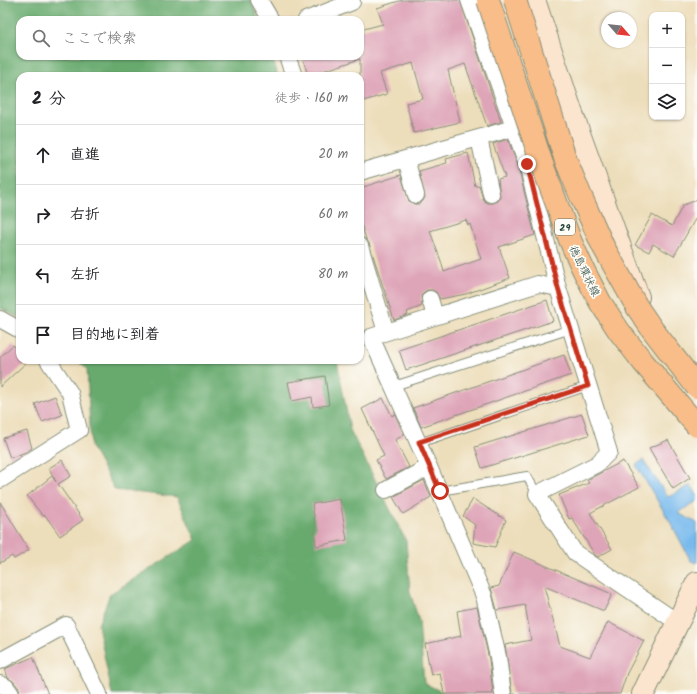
<!DOCTYPE html>
<html lang="ja">
<meta charset="utf-8">
<style>
body{margin:0;font-family:Kalam,"Klee One",sans-serif;background:#f6f6f6;color:#202124}
.controls{position:absolute;right:12px;top:12px;display:grid;overflow:hidden;border-radius:8px;box-shadow:0 1px 3px #0004}
.controls button{width:36px;height:36px;display:grid;place-items:center;padding:0;border:0;border-bottom:1px solid #e0e0e0;background:#fff;color:#202124;font:20px sans-serif}
.compass{position:absolute;left:601px;top:12px;width:36px;height:36px;border-radius:50%;background:#fff;box-shadow:0 1px 3px #0004;rotate:118deg}
.stop{position:absolute;width:12px;height:12px;margin:-9px;border:3px solid #c8321e;border-radius:50%;background:#fff}
.stop.end{background:#c8321e;border-color:#fff;box-shadow:0 1px 4px #0008}
.list{margin:0;padding:0;list-style:none}
h2{display:flex;justify-content:space-between;align-items:center;height:52px;margin:0;padding:0 16px;font-size:17px}
h2 small{font-size:13px;font-weight:400;color:#757577}
.list li{display:grid;grid-template-columns:26px 1fr auto;gap:12px;align-items:center;box-sizing:border-box;height:60px;padding:0 16px;border-top:1px solid #e0e0e0}
.list b{display:block;font-size:15px;white-space:nowrap}
.list em{font-size:13px;font-style:normal;color:#757577}
.icon{flex:none;width:22px;height:22px;fill:none;stroke:currentColor;stroke-width:2;stroke-linecap:round;stroke-linejoin:round}
.map{position:relative;flex:none;width:697px;height:694px;overflow:hidden}
.search{position:absolute;background:#fff;box-shadow:0 1px 3px #0004;left:16px;top:16px;width:348px;height:44px;display:flex;align-items:center;gap:10px;box-sizing:border-box;padding:0 14px;border-radius:12px;color:#757577;font-size:15px}
.panel{position:absolute;background:#fff;box-shadow:0 1px 3px #0004;left:16px;top:72px;width:348px;height:292px;border-radius:12px}
.map>svg:first-child{display:block}
</style>
<div class="map">
<svg width="697" height="694" viewBox="0 0 697 694">
<rect width="100%" height="100%" fill="#fdfcf7"/>
<filter id="ink" filterUnits="userSpaceOnUse"><feTurbulence type="fractalNoise" baseFrequency=".025" numOctaves="2"/><feDisplacementMap in="SourceGraphic" scale="8" xChannelSelector="R" yChannelSelector="G"/><feConvolveMatrix kernelMatrix="1 2 1 2 8 2 1 2 1" color-interpolation-filters="sRGB"/></filter>
<filter id="wash" filterUnits="userSpaceOnUse"><feTurbulence type="fractalNoise" baseFrequency=".012" numOctaves="4" result="noise"/><feDisplacementMap in="SourceGraphic" scale="16" xChannelSelector="R" yChannelSelector="G"/><feGaussianBlur stdDeviation="0.9" result="paint"/><feColorMatrix in="noise" values="0 0 0 0 0 0 0 0 0 0 0 0 0 0 0 0 0 1.4 0 .05"/><feComposite in="paint" operator="in"/></filter>
<g filter="url(#wash)">
<rect width="100%" height="100%" fill="#eddebb"/>
<!-- forest -->
<path fill="#68aa6e" stroke="#447451" d="M0 0H251L259 20H20V56H272L278 76H20V318L0 308Z
M77 360H337L350 430 406 541 410 592 419 621 424 683 446 694H112L98 625 110 594 196 540 177 497 115 490 91 447 87 369Z"/>
<!-- water -->
<path fill="#78baed" stroke="#4c7c90" d="M643 460 668 497 691 485 697 495V501L678 513 697 523V563L691 561 672 525 636 465Z"/>
<g id="blocks">
<!-- building -->
<path fill="#dea4b8" fill-rule="evenodd" d="M402 0H460L501 122 487 126 465 64 448 70 460 122 414 133 406 103 423 99 413 63 380 73 387 94 360 102V59L308 76 302 56H360V30L383 24 377 8Z
M508 139 518 167 535 235 499 247 510 278 466 294 440 299 436 292 432 290H427L423 293 421 296 422 306 407 312 408 315 394 320 369 243 366 239 360 221V188L401 175 409 201 414 204H419L423 201 425 197 419 171 447 163 446 159 468 153 475 186 479 185 482 196 484 201 488 203H493L498 201 500 197 498 179 505 177 493 144ZM466 220 468 225 470 224 481 259 444 272 441 261 430 231Z
M697 200V216L674 256 653 244 649 252 635 245 652 215 672 226 683 205Z
M547 300 553 321 406 370 399 350Z
M13 345 20 353V360H27L28 361 0 387V357Z
M564 355 571 375 421 427 413 408Z
M325 376 329 405 313 407 312 397 292 401 288 382Z
M55 396 62 415 42 422 35 404Z
M383 398 392 416 395 414 404 435 395 440 409 467 386 479 376 460 384 456 362 409Z
M582 414 589 435 482 468 475 447Z
M27 431 32 448 26 452 10 458 3 438Z
M668 440 690 478 673 489 649 448Z
M62 460 71 476 58 484 83 520 60 536 45 515 43 516 27 496 52 476 56 482 49 468Z
M623 461 639 487 590 513 612 549 598 557 595 555 572 518 569 519 559 495 589 483 587 480Z
M424 480 431 497 403 514 393 497Z
M340 499 347 540 316 546 314 530 316 529 312 504Z
M473 499 506 520 495 547 473 543 475 525 463 516Z
M0 502 29 550 14 559 12 556 0 563Z
M514 552 612 594 604 611 544 586 560 646 590 657 608 622 644 641 627 673 620 694H512L505 645 531 640 525 605 497 610 491 588 499 586Z
M477 607 489 659 493 694H444L440 673 431 675 425 644 461 636 457 611Z
M33 657 48 694H20L19 688 13 681 8 678 5 669Z"/>
</g>
</g>
<g filter="url(#ink)">
<use href="#blocks" fill-opacity="0" stroke="#868e78" stroke-width="1"/>
<g fill="none" stroke-linecap="round" stroke-linejoin="round">
<defs>
<path id="lane" d="M394 386 571 329
M419 443 588 386
M440 491 527 476 537 494"/>
<path id="street" d="M259 0 271 20
M469 0 527 164 558 288
M306 20 352 2
M287 56 294 76
M479 138 491 194
M406 159 416 195
M360 172 562 114
M360 246 386 332
M430 299 435 316
M0 319 20 330
M0 480 79 430 70 393 48 360
M386 490 429 467
M0 661 66 625 99 694
M0 684 6 687 11 694
M503 694 498 657 484 596 429 467 371 337 538 284 558 288 609 452 597 464 537 494 575 553 677 622"/>
<path id="secondary" d="M534 0 571 111 638 297
M643 694 697 583"/>
</defs>
<!-- lane casing -->
<use href="#lane" stroke="#868e78" stroke-width="10"/>
<!-- street casing -->
<use href="#street" stroke="#868e78" stroke-width="18"/>
<!-- secondary casing -->
<use href="#secondary" stroke="#868e78" stroke-width="24"/>
<!-- lane -->
<use href="#lane" stroke="#fff" stroke-width="8"/>
<!-- street -->
<use href="#street" stroke="#fff" stroke-width="16"/>
<!-- secondary -->
<use href="#secondary" stroke="#fce5cf" stroke-width="22"/>
<defs>
<path id="primary-bridge" d="M488 0 541 161 570 240 584 271 600 302 619 331 643 362 697 426
M515 0 565 158 582 199 603 246 637 307 652 329 697 387"/>
</defs>
<!-- primary-bridge casing -->
<use href="#primary-bridge" stroke="#868e78" stroke-width="24" stroke-linecap="butt"/>
<!-- primary-bridge -->
<use href="#primary-bridge" stroke="#f8bd88" stroke-width="22"/>
</g>
</g>
<g fill="none" stroke-linecap="round" stroke-linejoin="round" filter="url(#ink)">
<!-- route -->
<path stroke="#c8321e" stroke-width="5" d="M440 491 419 442 588 386 558 288 527 164"/>
</g>
<g text-anchor="middle" stroke-width="3.5" stroke-linejoin="round" paint-order="stroke">
<!-- shield labels -->
<rect fill="#fdfcf7" stroke="#62766e" stroke-width="1" x="555" y="219" width="20" height="16" rx="3"/>
<g font-size="10" font-weight="bold" fill="#1f3d34">
<text x="565" y="231">29</text>
</g>
<!-- street labels -->
<g font-size="11" fill="#1f3d34" stroke="#fdfcf7">
<text transform="translate(585 271) rotate(64)" y="4">徳島環状線</text>
</g>
</g>
</svg>
<div class="controls">
<button>+</button>
<button>−</button>
<button><svg class="icon" aria-label="layers" viewBox="0 0 24 24"><path d="M12 4l9 5-9 5-9-5zM3 14l9 5 9-5"/></svg></button>
</div>
<svg class="compass" viewBox="-18 -18 36 36"><path d="M0-13l5 13h-10z" fill="#e53935"/><path d="M0 13l5-13h-10z" fill="#757577"/></svg>
<div class="stop" style="left:440px;top:491px"></div>
<div class="stop end" style="left:527px;top:164px"></div>
<div class="search"><svg class="icon" aria-label="search" viewBox="0 0 24 24"><circle cx="10" cy="10" r="6"/><path d="M15 15l6 6"/></svg>ここで検索</div>
<section class="panel">
<h2>2 分<small>徒歩 · 160 m</small></h2>
<ul class="list">
<li><svg class="icon" aria-label="ahead" viewBox="0 0 24 24"><path d="M12 20V5M6 11l6-6 6 6"/></svg><div><b>直進</b></div><em>20 m</em></li>
<li><svg class="icon" aria-label="right" viewBox="0 0 24 24"><path d="M7 20v-9h11M14 6l5 5-5 5"/></svg><div><b>右折</b></div><em>60 m</em></li>
<li><svg class="icon" aria-label="left" viewBox="0 0 24 24"><path d="M17 20v-9H6M10 6l-5 5 5 5"/></svg><div><b>左折</b></div><em>80 m</em></li>
<li><svg class="icon" aria-label="arrive" viewBox="0 0 24 24"><path d="M6 21V4h12l-3 4 3 4H6"/></svg><div><b>目的地に到着</b></div></li>
</ul>
</section>
</div>
